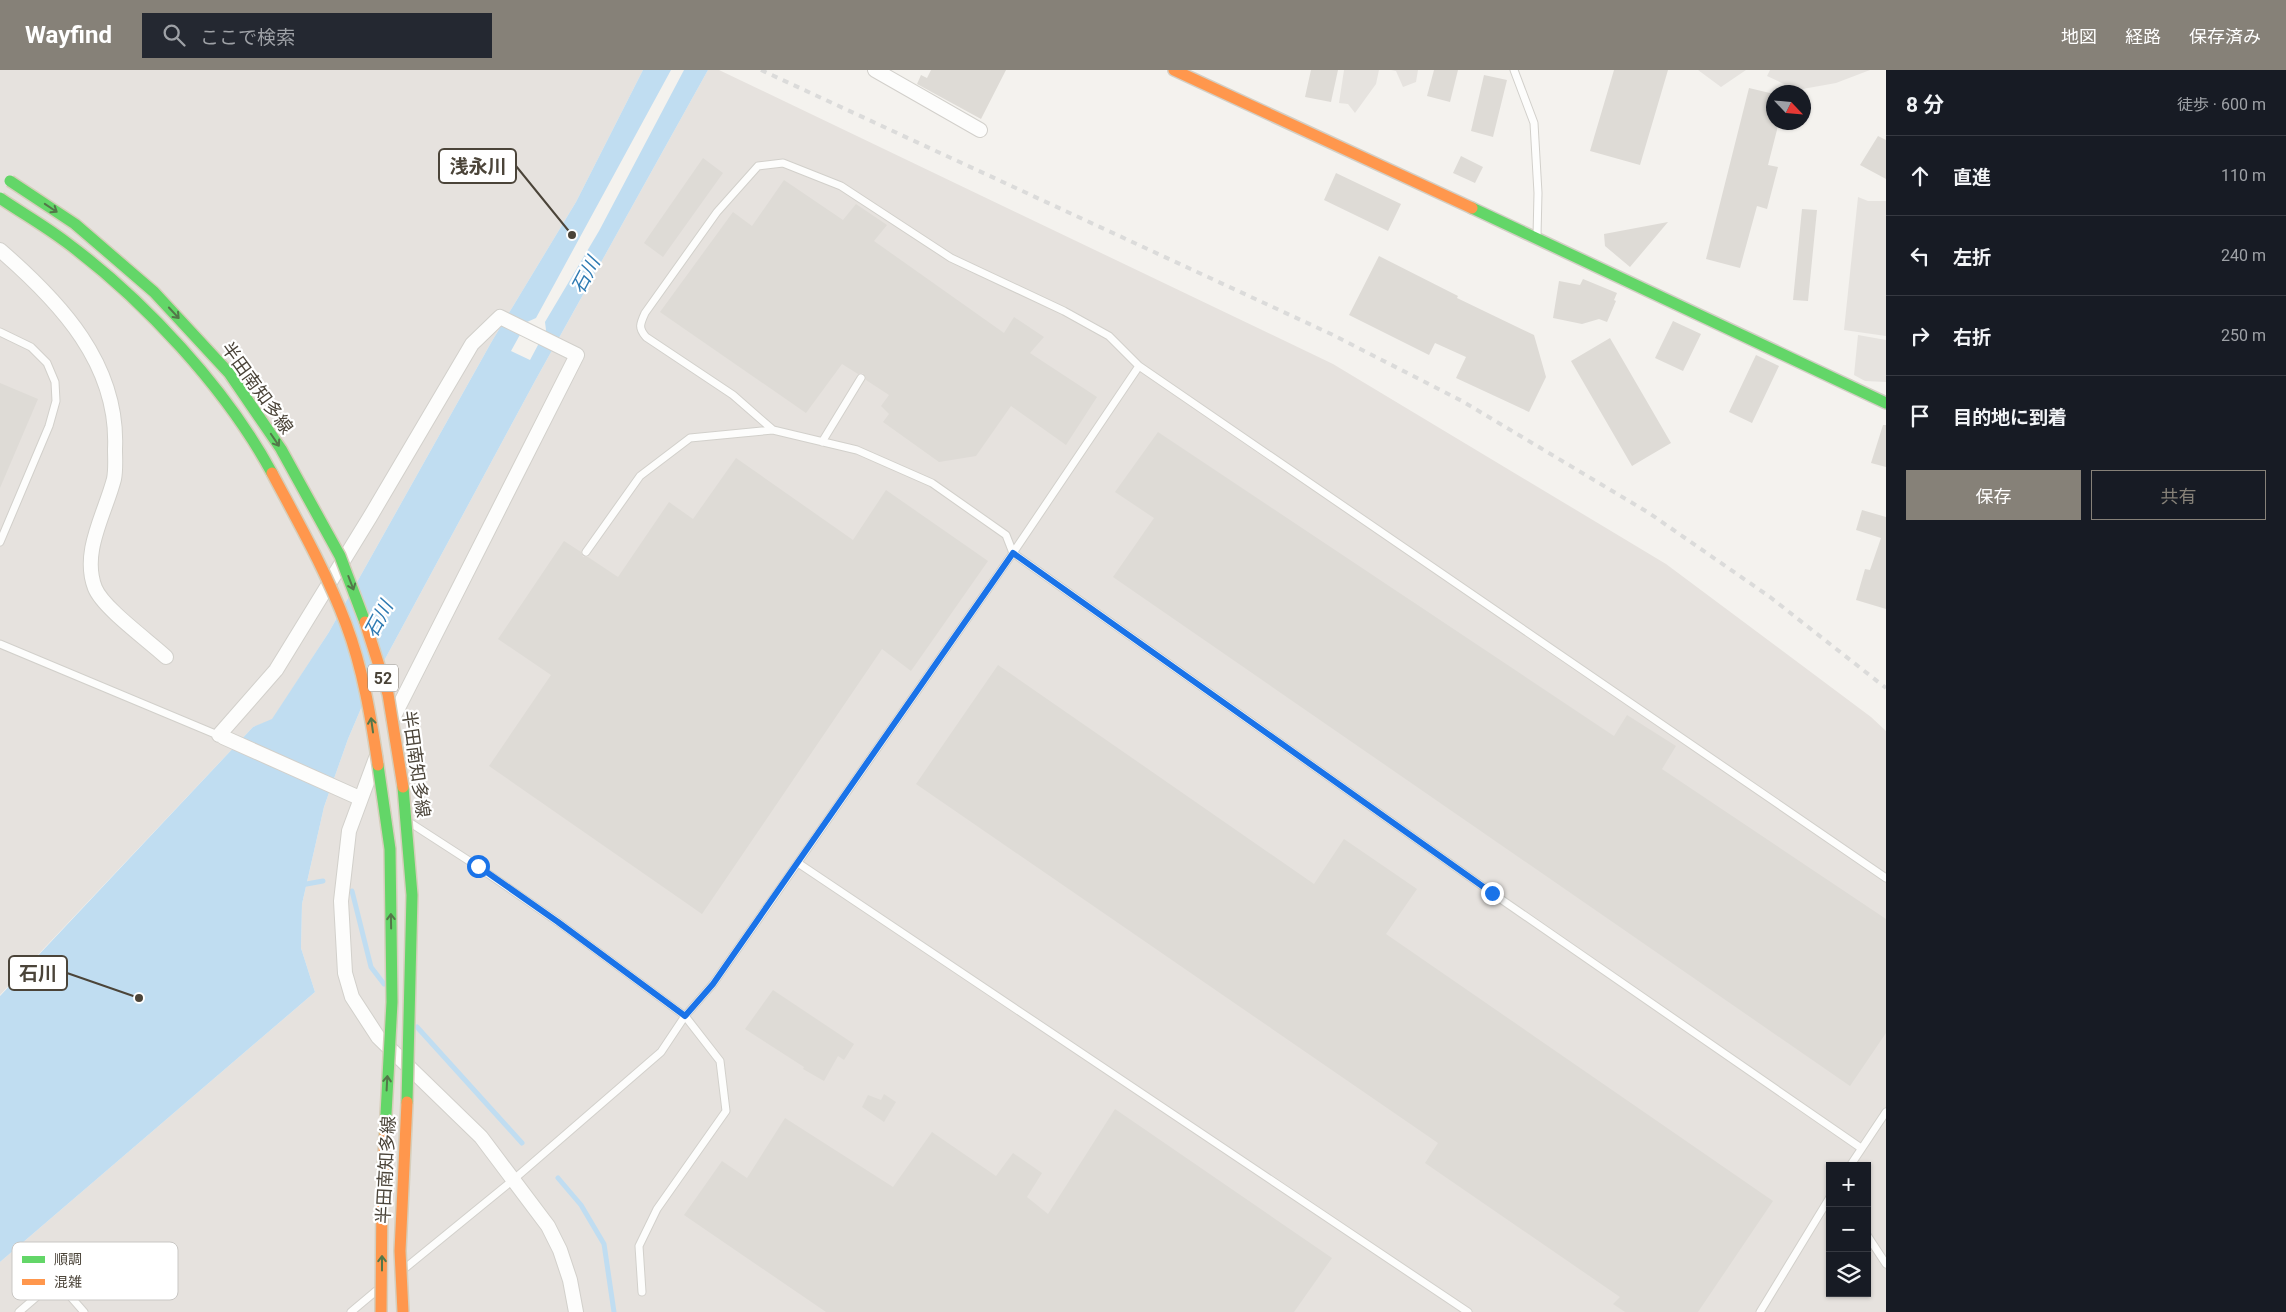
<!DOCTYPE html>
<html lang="ja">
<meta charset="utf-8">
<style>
body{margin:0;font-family:Roboto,"Noto Sans JP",sans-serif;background:#242831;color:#f1f3f6}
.controls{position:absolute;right:15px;bottom:15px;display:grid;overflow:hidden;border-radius:0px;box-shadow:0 1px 4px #0004}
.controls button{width:45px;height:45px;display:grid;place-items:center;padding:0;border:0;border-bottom:1px solid #363941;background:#171b24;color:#f1f3f6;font:25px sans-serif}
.compass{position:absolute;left:1766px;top:15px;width:45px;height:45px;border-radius:50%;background:#171b24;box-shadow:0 1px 4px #0004;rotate:116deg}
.stop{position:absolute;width:15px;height:15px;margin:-11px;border:4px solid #1a73e8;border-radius:50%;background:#fff}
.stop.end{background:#1a73e8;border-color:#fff;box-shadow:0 1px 5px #0008}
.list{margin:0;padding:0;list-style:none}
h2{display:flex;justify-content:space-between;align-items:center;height:65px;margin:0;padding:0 20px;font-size:21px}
h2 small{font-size:16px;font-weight:400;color:#9ea1a6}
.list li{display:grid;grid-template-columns:32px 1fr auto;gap:15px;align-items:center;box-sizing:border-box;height:80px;padding:0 20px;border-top:1px solid #363941}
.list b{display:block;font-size:19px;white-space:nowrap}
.list em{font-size:16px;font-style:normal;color:#9ea1a6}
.actions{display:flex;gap:10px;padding:15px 20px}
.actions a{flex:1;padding:11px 0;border:1px solid #868178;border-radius:0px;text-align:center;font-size:18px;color:#868178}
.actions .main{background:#868178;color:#fff}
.icon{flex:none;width:28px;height:28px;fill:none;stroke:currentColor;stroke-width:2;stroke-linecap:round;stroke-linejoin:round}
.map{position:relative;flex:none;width:1886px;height:1242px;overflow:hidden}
header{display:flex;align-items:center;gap:30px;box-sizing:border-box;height:70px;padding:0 25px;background:#868178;color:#fff}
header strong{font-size:24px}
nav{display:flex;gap:28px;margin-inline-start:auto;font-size:18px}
.search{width:350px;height:45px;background:#242831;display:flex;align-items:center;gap:12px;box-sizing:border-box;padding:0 18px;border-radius:0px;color:#9ea1a6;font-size:19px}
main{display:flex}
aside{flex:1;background:#171b24}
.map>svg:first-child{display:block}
</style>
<header>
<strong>Wayfind</strong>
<div class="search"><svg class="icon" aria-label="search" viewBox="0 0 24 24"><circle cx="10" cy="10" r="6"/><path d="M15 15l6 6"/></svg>ここで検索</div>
<nav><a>地図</a><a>経路</a><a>保存済み</a></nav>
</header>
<main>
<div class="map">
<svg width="1886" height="1242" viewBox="0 0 1886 1242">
<rect width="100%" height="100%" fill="#f4f2ee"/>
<!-- industrial -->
<path fill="#e6e2de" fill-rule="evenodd" d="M0 0H643L576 132 492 271 329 562 272 650 253 657 0 925Z
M708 0H719L1333 294 1666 494 1871 647 1886 661V1242H0V1192L315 922 301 878 302 834 324 737 348 669 371 615 535 311ZM1830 1096H1867V1223H1830Z"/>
<!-- parking -->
<path fill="#e6e3df" d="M1344 0H1379L1376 14 1355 43 1348 34 1339 33Z
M1391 0H1418L1416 12 1403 17 1396 1Z
M1698 0H1746L1721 17Z
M1770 0H1870L1836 13 1797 20 1767 6Z
M1858 127 1868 131H1886V266L1844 260Z
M1858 265 1886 270V312L1865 311 1854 305Z"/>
<!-- water -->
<path fill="#c0ddf1" d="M643 0H671L536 248 527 252 511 281 530 290 546 260 545 252 599 161 684 0H708L535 311 371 615 348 669 324 737 302 834 301 878 315 922 0 1192V926L253 657 272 649 329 562 492 271 576 132Z"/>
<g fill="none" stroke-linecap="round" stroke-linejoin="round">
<!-- stream -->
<path stroke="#c0ddf1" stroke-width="5" d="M301 815 323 811
M352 821 371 897 384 914
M417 957 522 1073
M558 1108 581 1135 604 1174 614 1242"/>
</g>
<!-- building -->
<path fill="#dedbd6" d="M931 0H1006L981 49 917 14 921 5 927 8Z
M1311 0H1338L1331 32 1305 27Z
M1434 0H1458L1450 32 1427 26Z
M1614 0H1668L1640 95 1590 81Z
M1484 5 1507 10 1493 67 1471 61Z
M1749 18 1774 24V52H1779L1768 95 1778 97 1767 139 1757 136 1740 198 1706 189Z
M1878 66 1886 70V109L1860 95Z
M1461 86 1483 97 1475 113 1453 103Z
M703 88 723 103 663 187 644 173Z
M1336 103 1401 134 1388 161 1324 130Z
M784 110 843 150 856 134 887 155 874 171 1004 263 1014 247 1044 267 1030 283 1097 327 1066 375 1011 336 976 386 939 392 883 352 889 344 881 336 889 325 866 310 863 303 858 304 842 294 806 343 660 242 733 142 752 156Z
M1802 139 1817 140 1808 231 1793 230Z
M1668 152 1630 197 1605 176 1604 164Z
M1379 186 1458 226 1457 228 1534 265 1546 307 1529 342 1456 308 1466 287 1435 273 1429 285 1349 245Z
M1583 209 1617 223 1614 230 1616 231 1607 252 1599 249 1582 254 1553 248 1559 211 1580 215Z
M1673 251 1701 264 1683 301 1655 288Z
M1610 268 1671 373 1632 396 1571 291Z
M1756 285 1779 296 1752 353 1729 342Z
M0 313 38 329 0 418Z
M1883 355H1886V397L1871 393Z
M1158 362 1614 666 1627 645 1676 676 1662 699 1886 849V963L1850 1016 1113 507 1154 448 1115 422Z
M736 388 853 470 886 420 988 491 911 601 882 579 702 844 489 696 551 605 498 569 564 471 581 482 583 487H588L618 507 669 432 693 449Z
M1862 440 1886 447V539L1856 530 1865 499 1870 500 1881 468 1856 460Z
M998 595 1314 814 1344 769 1417 819 1386 864 1773 1131 1698 1242H1625L1613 1234 1620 1227 1425 1093 1438 1073 916 714Z
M773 920 854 974 844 990 838 986 824 1011 803 999 804 997 745 959Z
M884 1024 896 1032 884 1052 862 1037 868 1025 881 1030Z
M1115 1039 1332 1188 1294 1242H826L684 1145 722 1091 747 1108 785 1048 893 1117 932 1062 996 1106 1013 1083 1042 1103 1027 1127 1048 1144Z"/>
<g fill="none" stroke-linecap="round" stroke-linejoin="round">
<defs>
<path id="lane" d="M1514 0 1534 53 1538 123 1537 166
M0 262 31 277 47 293 55 312 56 331 49 356 0 472
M1139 296 1013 483 1492 823 1861 1078
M773 360 733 325 646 267C638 258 640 254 645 243L717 142 758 96 783 93 841 116 951 188 1064 241 1109 266 1139 296 1886 808
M822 372 861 308
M0 574 220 666
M409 752 477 796 558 852 685 946 720 991 726 1041 657 1139 639 1176 642 1222
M798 793 1468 1242
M1850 1096 1886 1042
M1867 1165 1886 1194
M404 1199 513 1110 661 982 685 946 713 914 769 834 1013 483 1006 465 932 413 857 380 773 360 690 368 640 406 586 482
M19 1242 56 1210 84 1242
M351 1242 376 1221
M1760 1242 1830 1127"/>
<path id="street" d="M875 0 980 60
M0 180C60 232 119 294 115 379 115 388 116 399 114 409 105 444 81 482 95 518 103 538 149 571 166 587
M219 665 276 600 370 447 472 274 500 247 577 285 393 648
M223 667 355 726
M376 688 349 761 341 831 345 903 352 927 378 967 481 1067 548 1156 560 1180 570 1210 576 1242"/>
<path id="fast" d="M1472 138 1886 333"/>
<path id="slow" d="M1174 0 1472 138"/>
</defs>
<!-- lane casing -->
<use href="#lane" stroke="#d2d0cb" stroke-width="9"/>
<!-- street casing -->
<use href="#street" stroke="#d2d0cb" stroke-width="16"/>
<!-- fast casing -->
<use href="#fast" stroke="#d3cfc5" stroke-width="14"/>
<!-- slow casing -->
<use href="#slow" stroke="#d3cfc5" stroke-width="14"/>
<!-- lane -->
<use href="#lane" stroke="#fdfdfc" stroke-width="7"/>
<!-- street -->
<use href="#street" stroke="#fdfdfc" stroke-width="14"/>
<!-- fast -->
<use href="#fast" stroke="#63d668" stroke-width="11"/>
<!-- slow -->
<use href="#slow" stroke="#ff974d" stroke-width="11"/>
<!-- rail -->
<path stroke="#dbdbda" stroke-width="4" stroke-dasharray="6 6" stroke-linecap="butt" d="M761 0 1331 264 1462 331 1649 443 1770 527 1886 618"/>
<defs>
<path id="fast-bridge" d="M10 111 75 154 154 222 229 303 281 379 340 486 365 552
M0 128C22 143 45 156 66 172 144 230 226 318 272 403
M378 695 390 779 392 932 385 1063
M403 717 412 825 407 1032"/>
<path id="slow-bridge" d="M272 403C298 452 326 501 346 554 363 599 371 648 378 695
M365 552 388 624 403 717
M381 1242 382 1124 385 1063
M403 1242 400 1181 407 1032"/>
</defs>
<!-- fast-bridge casing -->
<use href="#fast-bridge" stroke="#d6cebb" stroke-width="14" stroke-linecap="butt"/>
<!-- slow-bridge casing -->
<use href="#slow-bridge" stroke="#d6cebb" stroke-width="14" stroke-linecap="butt"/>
<!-- fast-bridge -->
<use href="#fast-bridge" stroke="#63d668" stroke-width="11"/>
<!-- slow-bridge -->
<use href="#slow-bridge" stroke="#ff974d" stroke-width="11"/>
</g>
<!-- one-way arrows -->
<defs><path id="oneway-shaft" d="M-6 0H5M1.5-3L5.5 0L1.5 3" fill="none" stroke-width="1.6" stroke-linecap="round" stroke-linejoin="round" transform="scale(1.25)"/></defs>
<g stroke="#537749">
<use href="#oneway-shaft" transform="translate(51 138) rotate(34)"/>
<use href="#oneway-shaft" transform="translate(174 243) rotate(47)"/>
<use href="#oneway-shaft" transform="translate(275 370) rotate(56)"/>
<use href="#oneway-shaft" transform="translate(351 513) rotate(69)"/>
<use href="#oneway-shaft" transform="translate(372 655) rotate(-98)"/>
<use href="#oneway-shaft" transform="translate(391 851) rotate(-91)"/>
<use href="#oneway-shaft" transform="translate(387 1013) rotate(-87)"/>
<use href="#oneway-shaft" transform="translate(382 1193) rotate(-90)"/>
</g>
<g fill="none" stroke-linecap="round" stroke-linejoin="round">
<!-- route -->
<path stroke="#1a73e8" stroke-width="6" d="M478 796 558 852 685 946 713 914 1013 483 1492 823"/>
</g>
<g text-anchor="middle" stroke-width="4.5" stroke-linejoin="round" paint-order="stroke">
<!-- shield labels -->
<rect fill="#fff" stroke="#817c74" stroke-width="1" x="368" y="594.5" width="30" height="27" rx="4"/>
<g font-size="16" font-weight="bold" fill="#4b4439">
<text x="383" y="614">52</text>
</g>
<!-- street labels -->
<g font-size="18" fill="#4b4439" stroke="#fff">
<text transform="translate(257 318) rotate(54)" y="6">半田南知多線</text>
<text transform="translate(416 694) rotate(82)" y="6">半田南知多線</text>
<text transform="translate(386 1100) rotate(-87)" y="6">半田南知多線</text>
</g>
<!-- water labels -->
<g font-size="19" font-style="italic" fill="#2e7ab2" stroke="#fff">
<text transform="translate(585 205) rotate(-62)" y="7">石川</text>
<text transform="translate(378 549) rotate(-62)" y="7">石川</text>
</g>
</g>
<!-- legend -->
<rect x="12" y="1172" width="166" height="58" rx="8" fill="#fff" stroke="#c9c7c4" stroke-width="1"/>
<rect x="22" y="1186" width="23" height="7" fill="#63d668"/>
<rect x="22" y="1209" width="23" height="6" fill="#ff974d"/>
<g font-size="14" fill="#4b4439">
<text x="54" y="1194">順調</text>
<text x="54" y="1217">混雑</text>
</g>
<!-- callouts -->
<path fill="none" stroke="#4b4439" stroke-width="2" d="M572 165L516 96M139 928L67 903"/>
<g fill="#4b4439" stroke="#fff" stroke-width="2">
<circle cx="572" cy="165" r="5"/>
<circle cx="139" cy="928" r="5"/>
</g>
<g fill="#fff" stroke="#4b4439" stroke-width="2">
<rect x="439" y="79" width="77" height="34" rx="5"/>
<rect x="9" y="886" width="58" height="34" rx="5"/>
</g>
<g font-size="19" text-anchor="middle" font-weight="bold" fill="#4b4439">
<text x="478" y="103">浅永川</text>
<text x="38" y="910">石川</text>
</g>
</svg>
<div class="controls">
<button>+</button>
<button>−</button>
<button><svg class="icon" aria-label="layers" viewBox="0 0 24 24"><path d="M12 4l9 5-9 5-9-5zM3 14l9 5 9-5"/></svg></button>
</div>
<svg class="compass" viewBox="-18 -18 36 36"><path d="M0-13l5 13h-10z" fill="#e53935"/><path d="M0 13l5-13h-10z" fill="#9ea1a6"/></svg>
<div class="stop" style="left:478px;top:796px"></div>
<div class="stop end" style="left:1492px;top:823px"></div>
</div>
<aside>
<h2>8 分<small>徒歩 · 600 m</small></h2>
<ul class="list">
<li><svg class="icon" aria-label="ahead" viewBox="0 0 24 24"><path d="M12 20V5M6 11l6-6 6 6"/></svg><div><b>直進</b></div><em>110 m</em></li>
<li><svg class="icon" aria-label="left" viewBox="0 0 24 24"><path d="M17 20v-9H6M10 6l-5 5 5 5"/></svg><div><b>左折</b></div><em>240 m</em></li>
<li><svg class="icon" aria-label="right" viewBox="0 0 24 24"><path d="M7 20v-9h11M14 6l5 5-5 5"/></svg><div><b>右折</b></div><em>250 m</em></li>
<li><svg class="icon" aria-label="arrive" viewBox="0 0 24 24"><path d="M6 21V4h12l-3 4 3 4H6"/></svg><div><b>目的地に到着</b></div></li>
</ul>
<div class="actions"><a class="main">保存</a><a>共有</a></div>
</aside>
</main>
